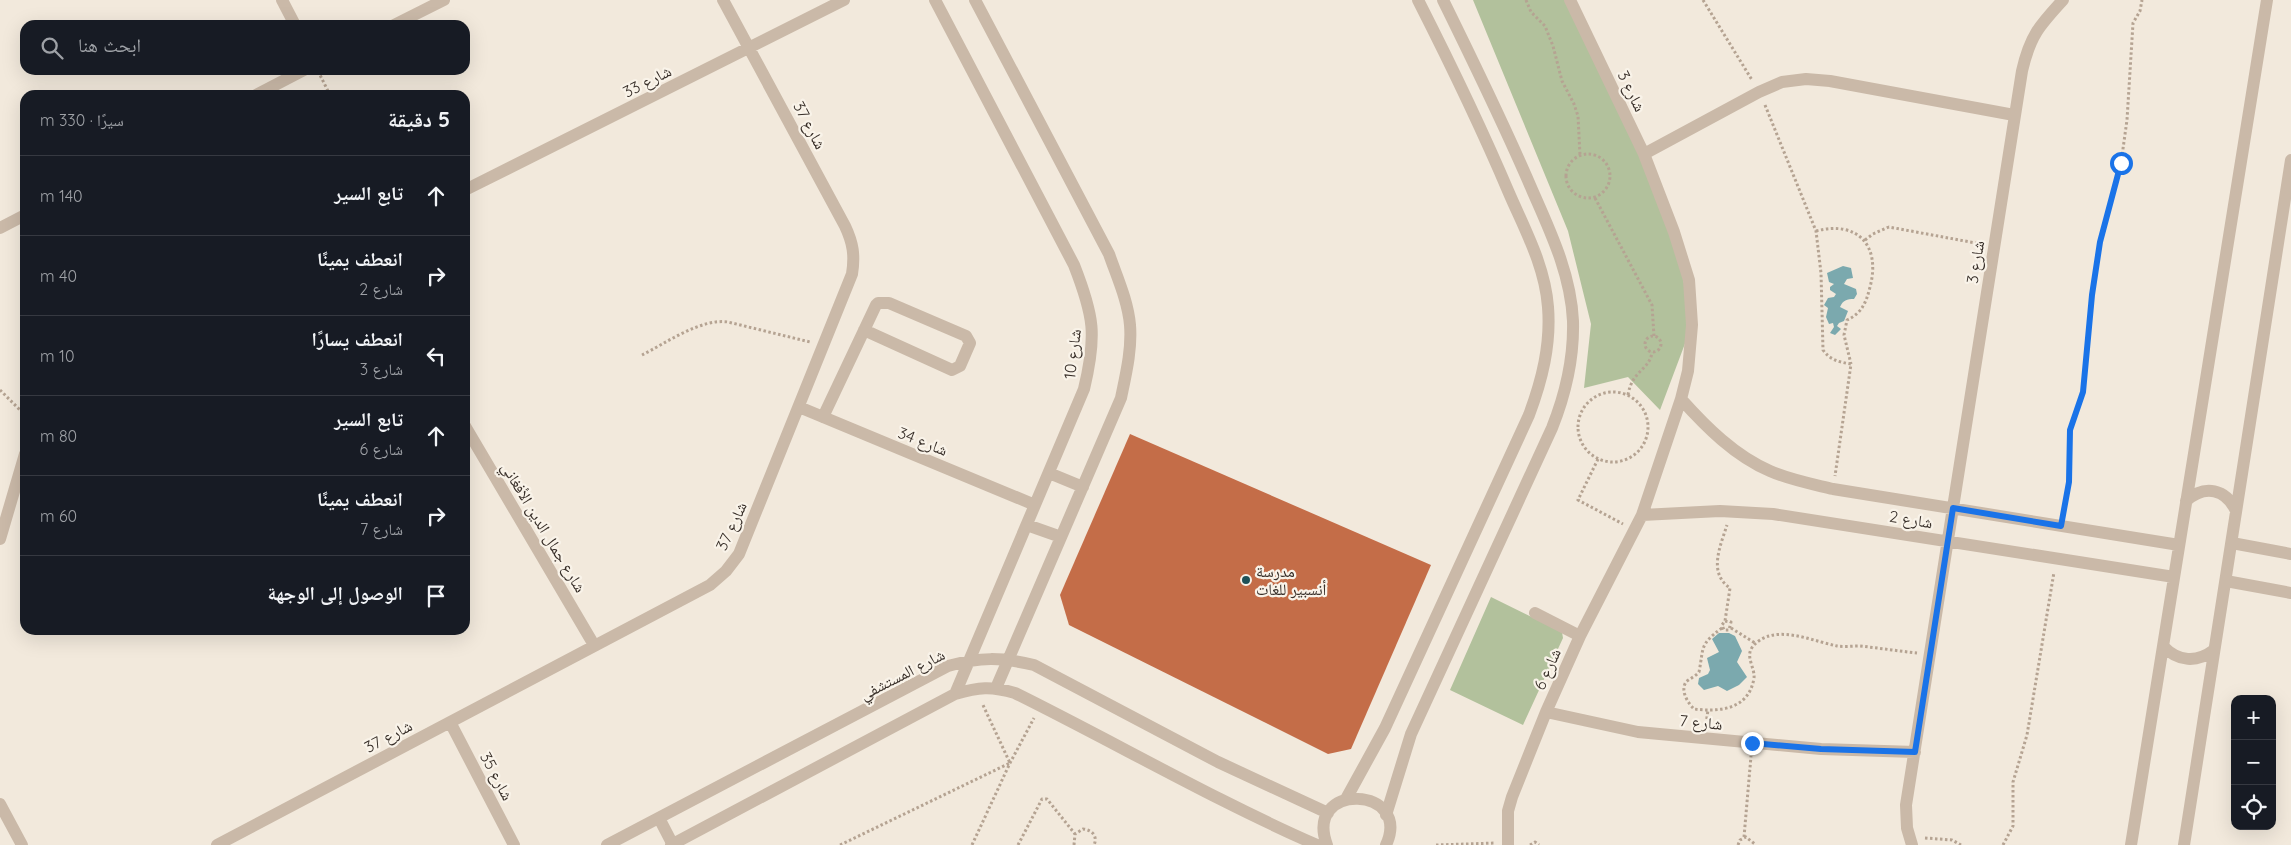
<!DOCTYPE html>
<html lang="ar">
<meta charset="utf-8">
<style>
body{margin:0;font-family:Quicksand,"Noto Naskh Arabic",sans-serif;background:#242831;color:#f1f3f6;direction:rtl}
.controls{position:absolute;right:15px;bottom:15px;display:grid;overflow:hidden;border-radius:10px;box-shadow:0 5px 20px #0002}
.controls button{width:45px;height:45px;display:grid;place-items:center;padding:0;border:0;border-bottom:1px solid #363941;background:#171b24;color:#f1f3f6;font:25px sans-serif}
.stop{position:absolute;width:15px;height:15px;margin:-11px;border:4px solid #1a73e8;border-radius:50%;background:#fff}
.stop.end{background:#1a73e8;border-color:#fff;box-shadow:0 1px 5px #0008}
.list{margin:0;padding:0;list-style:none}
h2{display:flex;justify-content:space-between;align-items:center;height:65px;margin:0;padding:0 20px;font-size:21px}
h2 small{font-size:16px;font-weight:400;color:#9ea1a6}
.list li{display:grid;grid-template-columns:32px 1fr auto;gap:15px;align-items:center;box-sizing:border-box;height:80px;padding:0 20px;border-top:1px solid #363941}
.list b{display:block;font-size:19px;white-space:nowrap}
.list p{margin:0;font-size:16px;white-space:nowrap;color:#9ea1a6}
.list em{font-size:16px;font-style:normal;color:#9ea1a6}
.icon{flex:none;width:28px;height:28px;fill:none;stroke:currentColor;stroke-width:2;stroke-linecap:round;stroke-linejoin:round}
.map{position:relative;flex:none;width:2291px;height:845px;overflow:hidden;direction:ltr}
.search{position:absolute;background:#171b24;box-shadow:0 5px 20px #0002;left:20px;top:20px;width:450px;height:55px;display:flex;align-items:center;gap:12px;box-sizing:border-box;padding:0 18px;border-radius:15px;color:#9ea1a6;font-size:19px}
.panel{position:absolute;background:#171b24;box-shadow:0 5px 20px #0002;left:20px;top:90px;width:450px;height:545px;border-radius:15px;direction:rtl}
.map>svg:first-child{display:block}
</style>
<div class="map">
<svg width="2291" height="845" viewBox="0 0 2291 845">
<rect width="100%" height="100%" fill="#f2e9dc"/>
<!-- green -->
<path fill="#b2c19c" d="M1473 0H1570L1674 232 1692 325 1660 410 1628 377 1584 388 1591 324 1568 231Z
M1491 597 1562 632 1563 638 1523 725 1450 690Z"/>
<!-- water -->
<path fill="#7ba9ae" d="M1843 266 1851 268 1853 278 1847 279 1844 284 1856 289 1857 294 1854 299C1847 299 1843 300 1840 307L1848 311 1844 321 1839 323 1837 326 1841 329 1835 335 1830 333 1834 327 1833 323 1829 324 1826 317 1828 308 1824 305 1828 298 1834 297 1836 294 1830 290V287L1834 284 1829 282 1827 273Z
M1719 633H1729L1735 636 1742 651 1737 662 1747 677 1739 685 1727 691 1718 686 1704 690 1698 684 1699 678 1708 674 1710 670 1707 658 1719 652 1712 639Z"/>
<!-- building -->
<path fill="#c46d48" d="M1130 434 1431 565 1351 749 1328 754 1069 625 1060 595Z"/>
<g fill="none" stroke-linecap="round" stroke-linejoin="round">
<!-- path -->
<path stroke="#b5a392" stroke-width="3" stroke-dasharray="2.5 2.5" stroke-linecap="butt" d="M1526 0 1531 12 1545 26 1553 46 1562 81 1574 104 1578 116 1580 155
M1703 0 1752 80
M318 71 330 95
M1765 105 1816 231 1821 273 1823 350C1830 360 1839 362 1851 364L1835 476
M1566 176a22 22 0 1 1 44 0a22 22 0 1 1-44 0Z
M1595 198 1652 305 1654 336
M1816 231C1858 220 1881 246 1870 287 1866 303 1862 313 1847 320L1844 335 1851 364
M1865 240 1873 234 1889 227 1981 244
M1645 344a8 8 0 1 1 16 0a8 8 0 1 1-16 0Z
M642 355C666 343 701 318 728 322L810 342
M0 390 25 415
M1578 427a35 35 0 1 1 70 0a35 35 0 1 1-70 0Z
M1628 395C1632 370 1650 370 1652 352
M1598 459 1578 500 1623 524
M2064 513 2069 482 2070 430 2083 392 2092 295 2101 242 2121 163 2127 120 2133 23 2140 11 2142 0
M1725 621 1731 622 1729 630H1724L1722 625 1725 621 1730 588C1708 573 1720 547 1727 525
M1722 628C1699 645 1704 647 1699 672 1696 676 1689 679 1686 682 1680 691 1688 703 1694 709 1719 712 1749 710 1754 678 1755 670 1748 660 1750 652 1752 644 1762 638 1769 636 1790 630 1817 642 1837 646 1844 647 1852 646 1860 646 1879 648 1898 651 1917 653
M1731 628 1755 643
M1706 724 1708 710
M1744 837 1751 756
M1925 838 1952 840 1961 845
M840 845 1010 763 982 703
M972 845 1010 763 1034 718
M1018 845 1042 799H1047L1075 834
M1074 845 1075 834 1083 829C1092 830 1098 836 1094 845
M1436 845 1495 843
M1530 845 1535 842 1539 845
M1738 845 1740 840 1746 837 1756 845
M2003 845 2013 826V782L2027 735 2054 572"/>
<!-- minor -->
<path stroke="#cab9a8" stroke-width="12" d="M282 0 295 25
M935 0 1074 265C1094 316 1097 335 1084 389L955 694
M975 0 1109 254C1117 277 1128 301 1130 325 1132 349 1126 374 1121 398L996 688
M394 25 444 0
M256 95 304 70
M1644 154 1759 92 1782 82 1806 79 1830 81 2014 115
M465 190 844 0
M0 228 25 215
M1681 399C1706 427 1735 456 1770 471 1790 480 1812 484 1833 489L2179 545
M799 407 1035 505
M823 417 876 305 878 303H889L966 336 970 343 960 366 952 370 864 330
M465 426 594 645
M1049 473 1083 487
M2186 501C2205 484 2226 489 2236 511
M1642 515 1720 511 1773 514 2174 577
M1027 525 1061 537
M0 539 25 454
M2232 543 2291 554
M2226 581 2291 593
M1535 613 1580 636
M2163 646C2178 662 2197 663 2214 650
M1546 712 1638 732 1821 749 1915 752
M450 722 514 845
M1346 799 1385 728 1529 415C1542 380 1551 345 1548 307 1545 266 1525 230 1509 193 1481 127 1450 63 1418 0
M0 804 22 845
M1386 815 1411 734 1552 428C1566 393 1574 359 1573 321 1571 275 1551 233 1533 192 1505 126 1474 63 1443 0
M659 818 673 845
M217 845 710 585 726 571 739 554 852 274C855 255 853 243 845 226L723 0
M607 845 948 666C980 657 1001 657 1034 665L1218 762 1328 813
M671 845 955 694C979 687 991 686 1015 693 1116 743 1214 800 1317 845
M1327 845C1303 781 1413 786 1386 845
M1508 845V811L1512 797 1546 712 1580 636 1642 515 1681 399 1688 371 1692 325 1689 280 1674 232 1644 154 1570 0
M1912 845 1907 828 1906 805 2022 71C2030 36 2039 26 2063 0
M2131 845 2267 0
M2184 845 2291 160"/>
</g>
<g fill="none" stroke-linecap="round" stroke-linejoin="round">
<!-- route -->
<path stroke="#1a73e8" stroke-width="6" d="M1752 743 1821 749 1915 752 1953 508 2061 526 2069 482 2070 430 2083 392 2092 295 2100 242 2121 163"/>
</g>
<!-- markers -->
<circle fill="#1e5158" stroke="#f9f3e9" stroke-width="2" cx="1246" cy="580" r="5"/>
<g text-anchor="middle" stroke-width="4.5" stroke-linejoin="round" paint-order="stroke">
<!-- street labels -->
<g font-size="16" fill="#372e28" stroke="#f9f3e9">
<text transform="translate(647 81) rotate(-27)" y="6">شارع 33</text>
<text transform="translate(1632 91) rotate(64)" y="6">شارع 3</text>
<text transform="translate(810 125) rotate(62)" y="6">شارع 37</text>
<text transform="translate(1975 262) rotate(-81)" y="6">شارع 3</text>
<text transform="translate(1072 354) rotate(-83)" y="6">شارع 10</text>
<text transform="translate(923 441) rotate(22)" y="6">شارع 34</text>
<text transform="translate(1911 519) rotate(9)" y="6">شارع 2</text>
<text transform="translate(731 526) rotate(-65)" y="6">شارع 37</text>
<text transform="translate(544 527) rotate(59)" y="6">شارع جمال الدين الأفغاني</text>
<text transform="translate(1547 669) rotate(-66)" y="6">شارع 6</text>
<text transform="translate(902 674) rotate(-27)" y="6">شارع المستشفي</text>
<text transform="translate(1701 722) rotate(5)" y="6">شارع 7</text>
<text transform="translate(388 736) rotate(-28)" y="6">شارع 37</text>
<text transform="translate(497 776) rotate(62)" y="6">شارع 35</text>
</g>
<!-- poi labels -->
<g font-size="16" fill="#372e28" stroke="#f9f3e9" text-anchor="start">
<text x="1256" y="577">مدرسة<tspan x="1256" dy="18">أنسبير للغات</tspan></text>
</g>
</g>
</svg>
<div class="controls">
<button>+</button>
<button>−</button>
<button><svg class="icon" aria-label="locate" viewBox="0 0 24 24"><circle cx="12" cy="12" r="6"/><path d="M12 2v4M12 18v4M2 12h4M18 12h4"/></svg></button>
</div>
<div class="stop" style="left:2121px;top:163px"></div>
<div class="stop end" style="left:1752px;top:743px"></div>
<div class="search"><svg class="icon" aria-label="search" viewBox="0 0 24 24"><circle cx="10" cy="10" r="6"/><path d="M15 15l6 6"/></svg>ابحث هنا</div>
<section class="panel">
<h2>5 دقيقة<small>سيرًا · 330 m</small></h2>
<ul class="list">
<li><svg class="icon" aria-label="ahead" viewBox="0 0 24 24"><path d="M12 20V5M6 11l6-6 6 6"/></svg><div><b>تابع السير</b></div><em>140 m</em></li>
<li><svg class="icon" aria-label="right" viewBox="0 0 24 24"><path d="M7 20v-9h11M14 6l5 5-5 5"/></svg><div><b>انعطف يمينًا</b><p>شارع 2</p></div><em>40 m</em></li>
<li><svg class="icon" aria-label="left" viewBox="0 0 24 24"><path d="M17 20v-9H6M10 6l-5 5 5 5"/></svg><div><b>انعطف يسارًا</b><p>شارع 3</p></div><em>10 m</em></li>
<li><svg class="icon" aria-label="ahead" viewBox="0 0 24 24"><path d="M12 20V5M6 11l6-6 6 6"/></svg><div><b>تابع السير</b><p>شارع 6</p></div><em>80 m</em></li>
<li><svg class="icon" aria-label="right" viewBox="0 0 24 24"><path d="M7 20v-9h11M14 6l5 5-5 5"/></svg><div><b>انعطف يمينًا</b><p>شارع 7</p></div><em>60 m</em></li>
<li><svg class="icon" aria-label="arrive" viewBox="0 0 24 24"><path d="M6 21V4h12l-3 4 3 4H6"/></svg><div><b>الوصول إلى الوجهة</b></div></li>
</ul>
</section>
</div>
